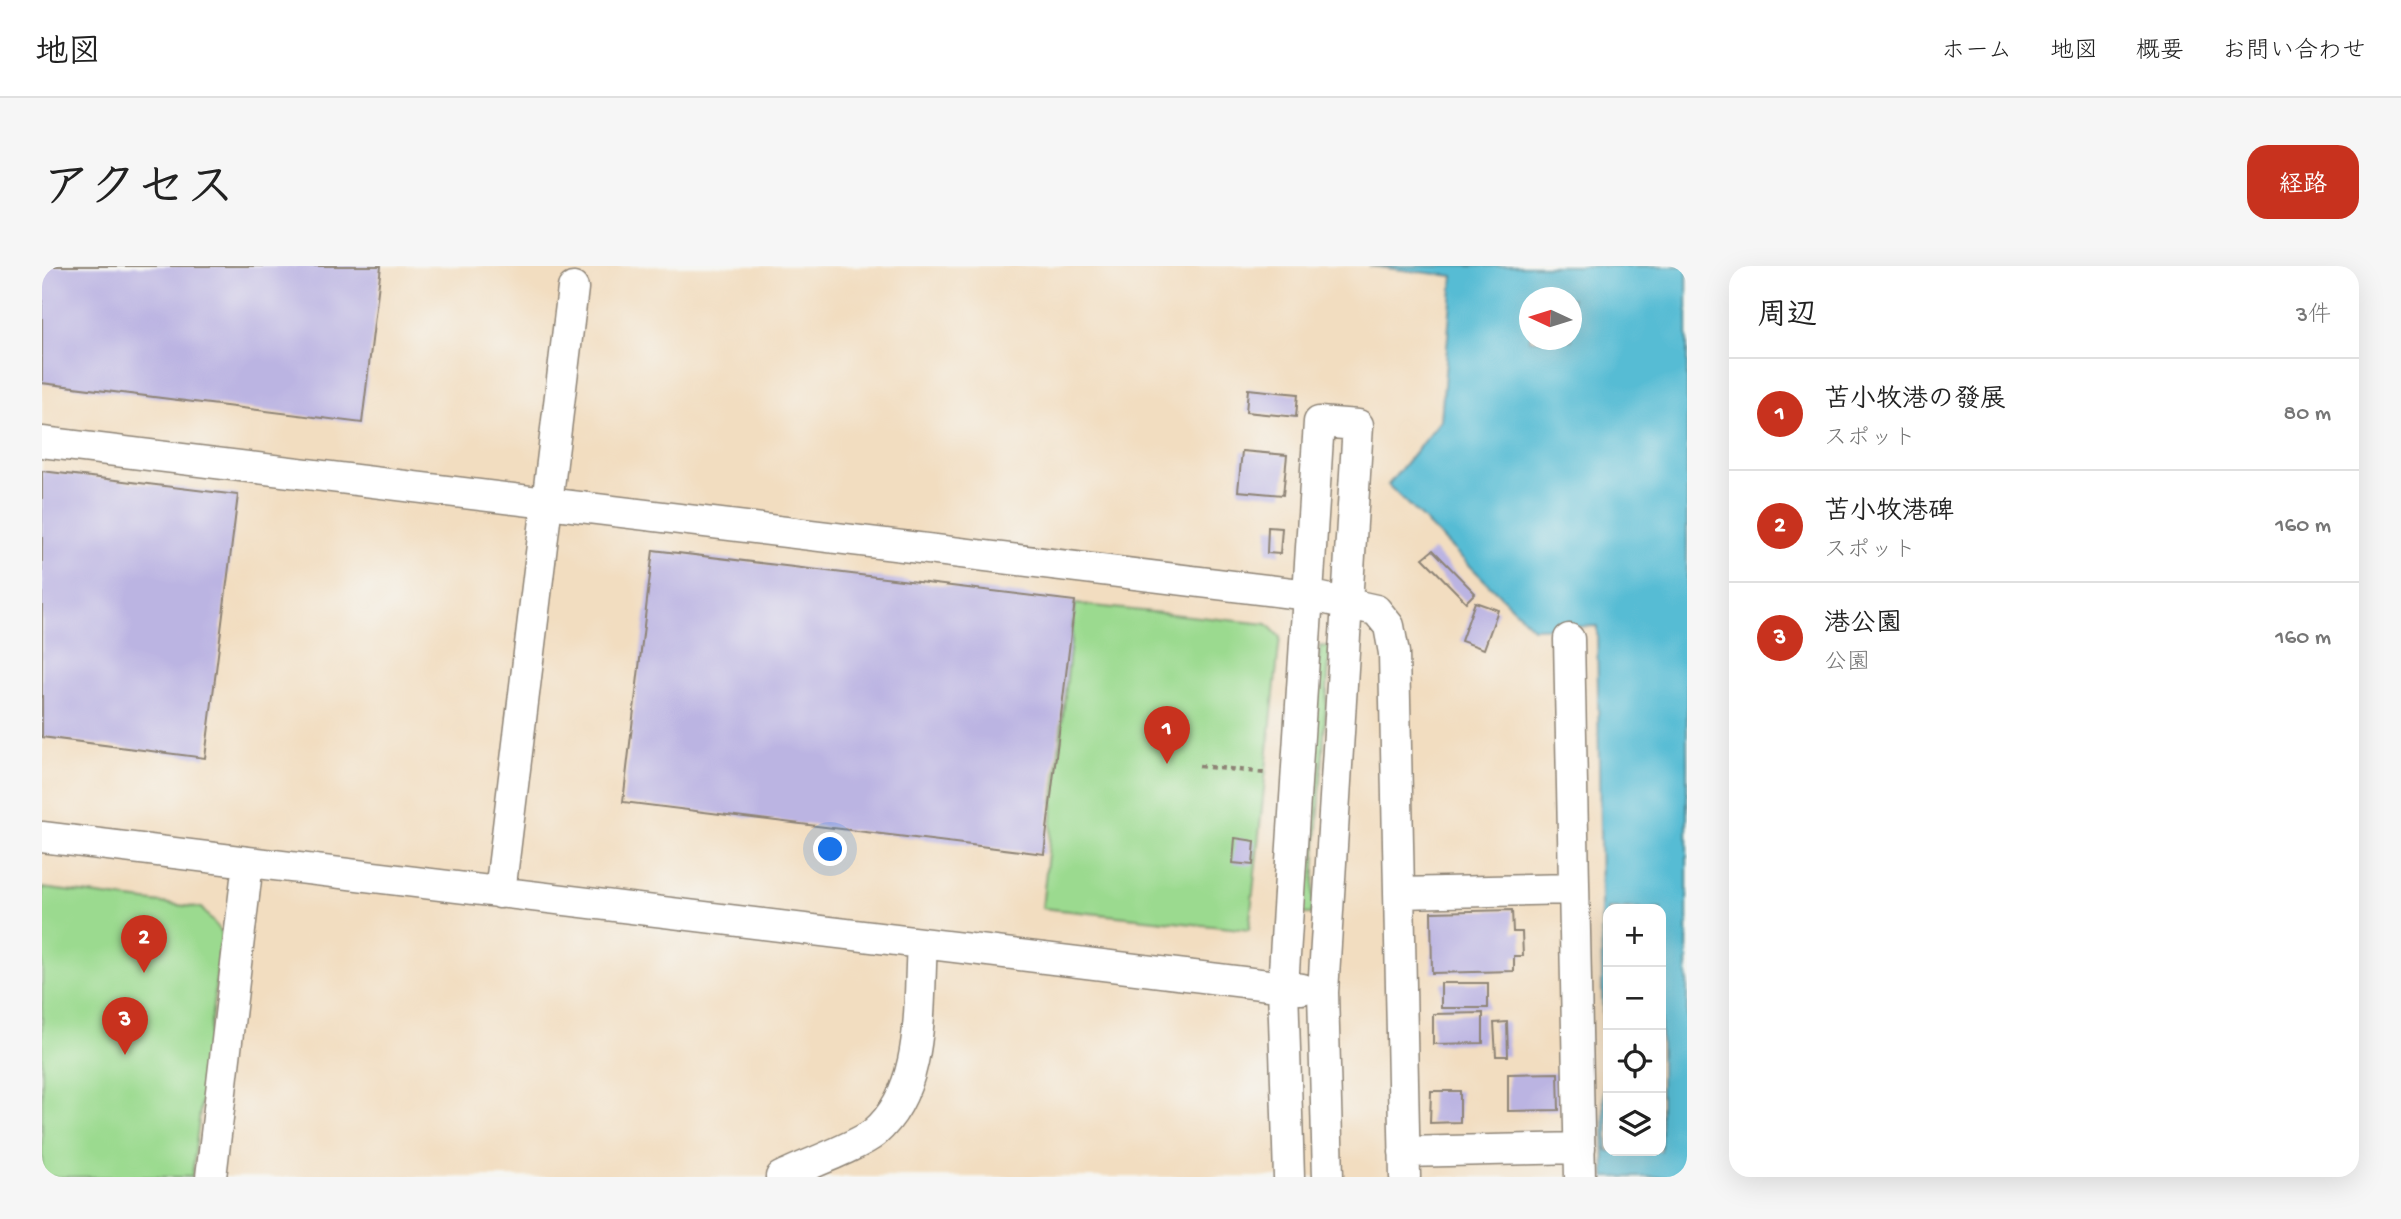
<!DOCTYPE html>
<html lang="ja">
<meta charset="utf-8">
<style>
body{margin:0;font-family:"Gochi Hand","Klee One",sans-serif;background:#f6f6f6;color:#222}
.controls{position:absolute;right:21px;bottom:21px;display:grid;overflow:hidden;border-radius:14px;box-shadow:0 7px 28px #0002}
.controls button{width:63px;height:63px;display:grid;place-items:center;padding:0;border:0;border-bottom:2px solid #e0e0e0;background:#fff;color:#222;font:35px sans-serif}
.compass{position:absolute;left:1477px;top:21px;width:63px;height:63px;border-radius:50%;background:#fff;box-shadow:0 7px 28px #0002;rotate:274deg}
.you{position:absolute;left:789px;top:584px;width:24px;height:24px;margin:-18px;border:5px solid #fff;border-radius:50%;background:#1a73e8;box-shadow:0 0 0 10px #1a73e833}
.badge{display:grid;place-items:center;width:46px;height:46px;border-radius:50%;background:#c8321e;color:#fff;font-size:23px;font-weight:700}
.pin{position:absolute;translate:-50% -58px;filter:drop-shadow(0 2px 4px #0008)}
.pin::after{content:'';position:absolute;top:37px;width:24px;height:21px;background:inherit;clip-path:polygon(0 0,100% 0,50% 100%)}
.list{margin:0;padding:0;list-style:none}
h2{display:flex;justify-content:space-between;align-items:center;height:91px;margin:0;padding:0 28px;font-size:30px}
h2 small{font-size:23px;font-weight:400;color:#767676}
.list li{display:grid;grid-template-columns:46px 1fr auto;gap:21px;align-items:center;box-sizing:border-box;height:112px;padding:0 28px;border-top:2px solid #e0e0e0}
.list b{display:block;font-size:26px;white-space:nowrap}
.list p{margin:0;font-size:23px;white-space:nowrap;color:#767676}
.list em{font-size:23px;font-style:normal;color:#767676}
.icon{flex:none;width:38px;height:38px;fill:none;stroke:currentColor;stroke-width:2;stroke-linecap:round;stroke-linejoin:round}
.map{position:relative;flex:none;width:1645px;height:911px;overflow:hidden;border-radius:21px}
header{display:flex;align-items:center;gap:42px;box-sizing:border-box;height:98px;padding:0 35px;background:#fff;border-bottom:2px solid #e0e0e0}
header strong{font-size:33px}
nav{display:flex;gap:38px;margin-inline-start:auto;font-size:24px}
.intro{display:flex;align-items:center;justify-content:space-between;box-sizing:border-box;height:168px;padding:0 42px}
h1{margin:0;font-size:49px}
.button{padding:18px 32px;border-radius:21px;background:#c8321e;color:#fff;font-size:24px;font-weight:700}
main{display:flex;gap:42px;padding:0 42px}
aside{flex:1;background:#fff;border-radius:21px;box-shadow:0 7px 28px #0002}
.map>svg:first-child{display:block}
</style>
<header>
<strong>地図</strong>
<nav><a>ホーム</a><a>地図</a><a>概要</a><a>お問い合わせ</a></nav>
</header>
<div class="intro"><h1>アクセス</h1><a class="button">経路</a></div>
<main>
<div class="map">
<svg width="1645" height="911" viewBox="0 0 1645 911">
<rect width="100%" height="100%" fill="#f6f6f2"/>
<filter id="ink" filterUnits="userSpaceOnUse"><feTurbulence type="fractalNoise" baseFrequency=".0143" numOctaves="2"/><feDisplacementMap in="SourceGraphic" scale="14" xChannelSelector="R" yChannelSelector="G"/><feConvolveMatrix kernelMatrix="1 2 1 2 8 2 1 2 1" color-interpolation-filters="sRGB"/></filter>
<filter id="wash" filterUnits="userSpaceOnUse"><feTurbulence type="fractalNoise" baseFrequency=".00686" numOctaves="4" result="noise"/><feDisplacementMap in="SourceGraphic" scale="28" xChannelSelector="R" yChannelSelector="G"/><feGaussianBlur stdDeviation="1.57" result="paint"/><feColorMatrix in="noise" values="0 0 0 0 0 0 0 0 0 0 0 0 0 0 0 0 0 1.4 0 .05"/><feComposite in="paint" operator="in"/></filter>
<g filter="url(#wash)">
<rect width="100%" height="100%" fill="#f2ddc0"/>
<!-- green -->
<path fill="#9bda8f" stroke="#63825d" stroke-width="2" d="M1033 338 1225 358 1238 371 1207 664 1000 642Z
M1278 380 1288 381 1270 648H1260Z
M0 622 159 642 180 666 150 911H0Z"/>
<!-- water -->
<path fill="#56bcd4" stroke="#407480" stroke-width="2" fill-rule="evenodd" d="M1327 0H1645V911H1563L1555 360 1491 362 1346 219 1399 154 1411 10ZM1488 32H1530V74H1488ZM1566 643H1619V885H1566Z"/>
<g id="blocks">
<!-- building -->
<path fill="#bbb4e2" d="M0 0H339L320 157 0 117Z
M1206 123 1256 128 1254 151 1204 146Z
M1200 185 1245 189 1241 229 1196 225Z
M0 205 196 229 163 492 0 471Z
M1226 261 1240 262 1238 288 1225 287Z
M611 284 1033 335 1002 588 581 536Z
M1391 284 1433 327 1424 336 1381 292Z
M1433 336 1456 344 1442 383 1419 375Z
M1193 572 1213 575 1211 599 1191 597Z
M1470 644 1471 666H1480L1481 690H1472V705L1390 707 1389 646Z
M1399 717H1446V742H1399Z
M1441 747V777L1391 778V748Z
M1465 756 1466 790H1454L1452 757Z
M1516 807 1517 844 1466 845V808Z
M1389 825H1418V856L1388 857Z"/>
</g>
</g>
<g filter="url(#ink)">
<use href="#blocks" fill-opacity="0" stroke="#8e8476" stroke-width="2"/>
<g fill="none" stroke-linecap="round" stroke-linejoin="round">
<defs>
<path id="minor" d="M0 176 1266 329 1334 344 1347 360 1352 387 1363 911
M1527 373 1538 911
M0 571 1260 723
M458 627 531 22
M1357 627 1532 623
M1362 886 1538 882
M169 911 206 596
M739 911C761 900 816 880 832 867 884 823 876 738 880 678
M1247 911 1241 721 1277 156 1316 159 1281 726 1286 911"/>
</defs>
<!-- minor casing -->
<use href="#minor" stroke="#8e8476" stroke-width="33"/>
<!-- path -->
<path stroke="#8e8476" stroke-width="4.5" stroke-dasharray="5 5" stroke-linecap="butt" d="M1157 500 1225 507"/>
<!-- minor -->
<use href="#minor" stroke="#fff" stroke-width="30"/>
</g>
</g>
</svg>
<div class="controls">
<button>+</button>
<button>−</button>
<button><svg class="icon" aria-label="locate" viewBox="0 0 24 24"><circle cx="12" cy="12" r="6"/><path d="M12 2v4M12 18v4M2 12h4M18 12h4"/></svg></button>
<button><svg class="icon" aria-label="layers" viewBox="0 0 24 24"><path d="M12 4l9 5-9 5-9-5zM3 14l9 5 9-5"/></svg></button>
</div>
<svg class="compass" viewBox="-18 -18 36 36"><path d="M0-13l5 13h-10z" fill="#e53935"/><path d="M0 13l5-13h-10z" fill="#767676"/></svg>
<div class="you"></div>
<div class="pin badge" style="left:1125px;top:498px">1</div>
<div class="pin badge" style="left:102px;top:707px">2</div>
<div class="pin badge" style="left:83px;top:789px">3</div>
</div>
<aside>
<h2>周辺<small>3件</small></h2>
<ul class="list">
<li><span class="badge">1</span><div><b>苫小牧港の發展</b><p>スポット</p></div><em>80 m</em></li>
<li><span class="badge">2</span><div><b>苫小牧港碑</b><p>スポット</p></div><em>160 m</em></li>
<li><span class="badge">3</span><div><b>港公園</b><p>公園</p></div><em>160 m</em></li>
</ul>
</aside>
</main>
